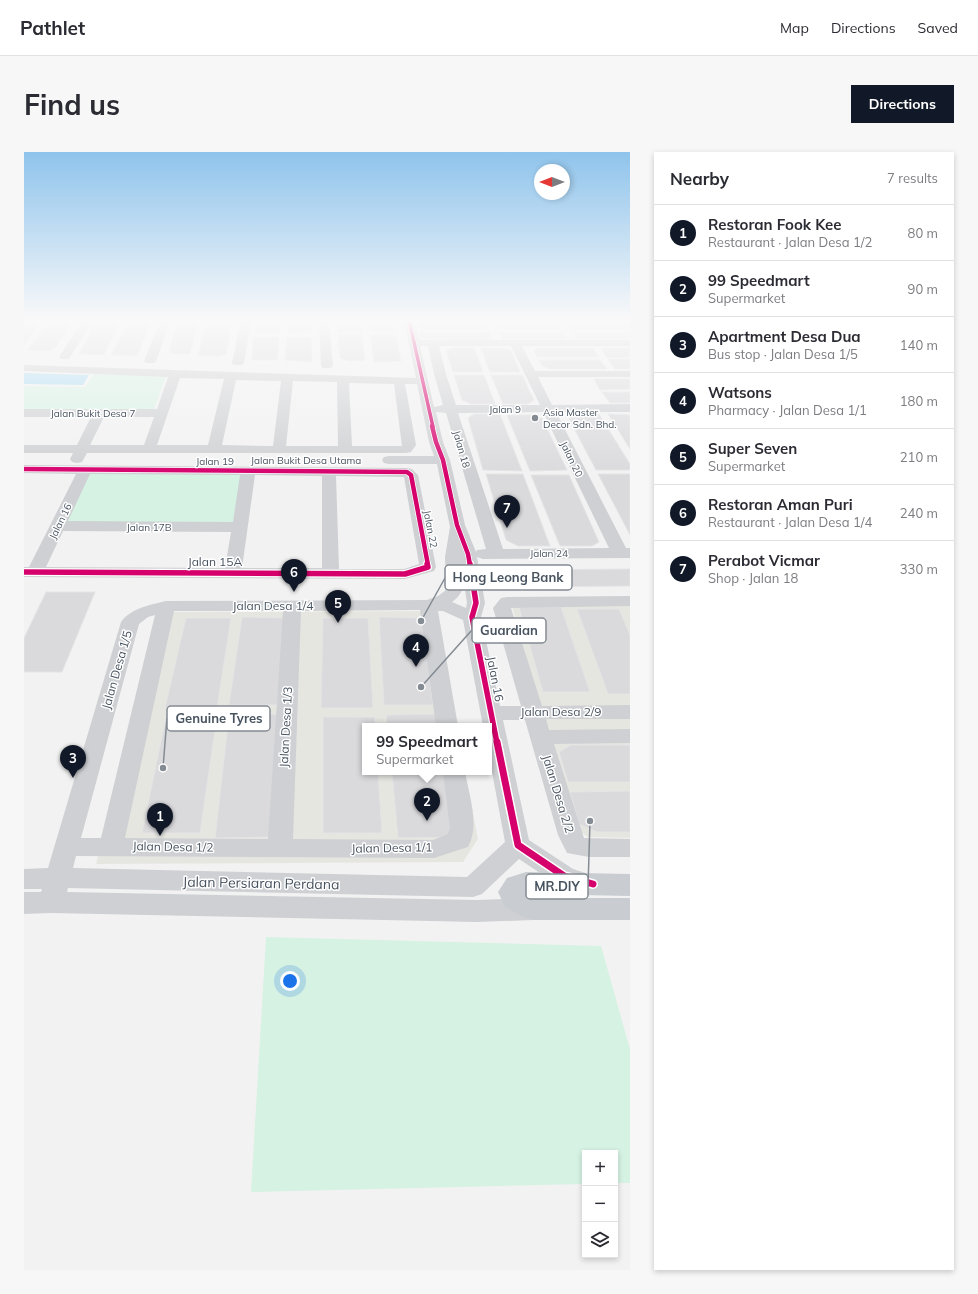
<!DOCTYPE html>
<meta charset="utf-8">
<style>
body{margin:0;font-family:Mulish,sans-serif;background:#f7f7f7;color:#2b2b33}
.controls{position:absolute;right:12px;bottom:12px;display:grid;overflow:hidden;border-radius:0px;box-shadow:0 2px 6px #0003}
.controls button{width:36px;height:36px;display:grid;place-items:center;padding:0;border:0;border-bottom:1px solid #e1e1e2;background:#fff;color:#2b2b33;font:20px sans-serif}
.compass{position:absolute;left:510px;top:12px;width:36px;height:36px;border-radius:50%;background:#fff;box-shadow:0 2px 6px #0003;rotate:270deg}
.you{position:absolute;left:266px;top:829px;width:14px;height:14px;margin:-10px;border:3px solid #fff;border-radius:50%;background:#1a73e8;box-shadow:0 0 0 6px #1a73e833}
.badge{display:grid;place-items:center;width:26px;height:26px;border-radius:50%;background:#111827;color:#fff;font-size:13px;font-weight:700}
.pin{position:absolute;translate:-50% -33px;filter:drop-shadow(0 1px 2px #0008)}
.pin::after{content:'';position:absolute;top:21px;width:14px;height:12px;background:inherit;clip-path:polygon(0 0,100% 0,50% 100%)}
.popup{position:absolute;left:338px;top:571px;width:130px;height:52px;box-sizing:border-box;display:grid;place-content:center;border-radius:0px;background:#fff;filter:drop-shadow(0 1px 3px #0005);font-size:13px;white-space:nowrap;color:#7c7c81}
.popup b{font-size:15px;color:#2b2b33}
.popup::after{content:'';position:absolute;left:50%;top:100%;margin-left:-8px;border:8px solid transparent;border-top-color:#fff}
.list{margin:0;padding:0;list-style:none}
h2{display:flex;justify-content:space-between;align-items:center;height:52px;margin:0;padding:0 16px;font-size:17px}
h2 small{font-size:13px;font-weight:400;color:#7c7c81}
.list li{display:grid;grid-template-columns:26px 1fr auto;gap:12px;align-items:center;box-sizing:border-box;height:56px;padding:0 16px;border-top:1px solid #e1e1e2}
.list b{display:block;font-size:15px;white-space:nowrap}
.list p{margin:0;font-size:13px;white-space:nowrap;color:#7c7c81}
.list em{font-size:13px;font-style:normal;color:#7c7c81}
.icon{flex:none;width:22px;height:22px;fill:none;stroke:currentColor;stroke-width:2;stroke-linecap:round;stroke-linejoin:round}
.map{position:relative;flex:none;width:606px;height:1118px;overflow:hidden;border-radius:0px}
header{display:flex;align-items:center;gap:24px;box-sizing:border-box;height:56px;padding:0 20px;background:#fff;border-bottom:1px solid #e1e1e2}
header strong{font-size:19px}
nav{display:flex;gap:22px;margin-inline-start:auto;font-size:14px}
.intro{display:flex;align-items:center;justify-content:space-between;box-sizing:border-box;height:96px;padding:0 24px}
h1{margin:0;font-size:28px}
.button{padding:10px 18px;border-radius:0px;background:#111827;color:#fff;font-size:14px;font-weight:700}
main{display:flex;gap:24px;padding:0 24px}
aside{flex:1;background:#fff;border-radius:0px;box-shadow:0 2px 6px #0003}
.map>svg:first-child{display:block}
</style>
<header>
<strong>Pathlet</strong>
<nav><a>Map</a><a>Directions</a><a>Saved</a></nav>
</header>
<div class="intro"><h1>Find us</h1><a class="button">Directions</a></div>
<main>
<div class="map">
<svg width="606" height="1118" viewBox="0 0 606 1118">
<rect width="100%" height="100%" fill="#f3f2f2"/>
<!-- commercial -->
<path fill="#e6e6e1" d="M487 451H606V686L564 685 550 676Z
M412 459 433 574H341V620H441L454 687 439 710 72 712 134 460Z"/>
<!-- green -->
<path fill="#d6f2e3" d="M70 222 142 224 130 258H0V234L61 235Z
M61 318 224 319 216 375 33 374Z
M242 785 577 794 606 897V1031H591V1001H561V1032L227 1040Z"/>
<!-- water -->
<path fill="#aadcf1" d="M0 221 65 223 59 233 0 232Z"/>
<!-- building -->
<path fill="#dadadd" stroke="#e4e4e5" d="M0 168H18L0 193Z
M27 168H43L49 169 31 196 23 199 3 198Z
M78 168H97L80 203 55 202 73 169Z
M106 168H128L113 204 87 203Z
M154 168H175L166 202H151L145 200Z
M183 168H208L202 202 197 204H174Z
M233 168H256V181H232Z
M264 168H287V180L263 181Z
M311 168H336L338 180H314Z
M343 168H367L370 179H345Z
M397 169 460 170 463 177H395Z
M471 170H533L537 177H474Z
M541 170H606V177H547Z
M395 180H465L468 188 404 187 396 185Z
M475 180H539L544 187H479Z
M548 180H606V187H553Z
M314 183H338L341 208 324 209 316 206Z
M346 183H372L377 209 350 210Z
M229 185H255L253 208H228Z
M263 185H287L288 210 261 208Z
M450 195 459 220H429L422 199 429 196Z
M457 196H480L487 198 496 220H466Z
M514 196H569L575 205H513L510 199Z
M577 196H606V205L583 206Z
M584 207H606V217H591Z
M515 208H576L583 217H527L518 214Z
M430 223H460L471 252H447L438 248Z
M467 223H498L510 248 504 252H479Z
M570 227H606V237L576 238Z
M578 240H606V251H586Z
M450 262H476L498 319 459 318 444 266Z
M552 262H575L606 312V318H572L545 267Z
M584 262 606 263V297Z
M483 263H507L518 266 543 318 506 319Z
M462 322H499L526 394H494L482 388Z
M574 322H606V383Z
M507 323H545L575 390 568 394H536Z
M606 417V434L487 435 482 418Z
M22 440H71L38 520H0V486Z
M495 455H537L566 540H519Z
M553 457H595L606 483V542H584Z
M218 465 261 466 253 553H205Z
M355 465 398 466 409 553H360Z
M162 466H207L193 556H141Z
M299 466H344L349 556H297Z
M255 562 249 685 191 686 205 563Z
M412 562 414 574H363L362 563Z
M142 565H193L176 681H118Z
M299 565H351V574H341V620H354L358 681H299Z
M547 593H606V630H544L535 600Z
M368 620H421L431 685 374 686Z
M606 639V680H573L555 672 546 640Z"/>
<g fill="none" stroke-linecap="round" stroke-linejoin="round">
<!-- minor -->
<path fill="#ced0d3" fill-rule="evenodd" d="M59 168H69L45 207H37L35 205Z
M137 168H147L132 209 130 211H122L120 209Z
M217 168H227L220 211 218 213H210L208 211Z
M295 168H305L309 214 307 216H299L297 214Z
M380 168H390L395 188H606V194H498L511 219H606V225H514L528 253 606 252V260H532L602 396H606V406L459 407 453 405 461 451 457 465 476 554H497L469 456 477 446 483 445 606 444V454L487 456 518 554 606 553V567H522L525 578 606 577V591L530 592 560 686 606 687V705H565L543 701 534 683 501 568H479L505 688 549 717 571 724 575 731 571 738 562 741 531 731 495 707 458 742 449 745 44 736 43 740 453 748 509 746 518 749 522 757 518 765 509 768 453 770 27 761 0 762V740H17L18 737H0V717L24 716 97 470C107 456 126 453 142 449L403 448 414 444 421 439 422 433 421 405 426 375 413 312H365L360 311 358 308 360 305 365 304H410L405 290 393 232H381L392 293 387 300 382 301H63L58 310 53 311 48 310 46 307 49 301H0V293H53L67 265H0V257H133L144 225 0 219V213L392 226ZM396 194H404L410 222 419 253 410 255ZM415 194H487L516 253H432L422 222ZM156 226 200 227 184 293H133ZM212 228 257 229 249 294 198 293ZM269 229 313 230 314 294H262ZM325 231 370 232 378 294H328ZM412 260 422 261 462 397 453 398 452 400 441 373 426 308 419 290ZM519 260 585 396 479 397 434 261ZM80 265H130L120 293H66ZM439 424 443 451 442 456 428 450C438 443 440 436 439 424ZM396 458 412 574H434L414 459H419L439 468 459 574H465V604L481 690 443 725 49 716 52 704 410 706 444 695C456 673 445 643 441 620H419L426 676 424 682 409 688 269 687 277 459ZM150 459H259L244 687 101 686ZM131 463 77 686H57L115 472 124 465Z
M0 313 383 316 388 317 394 323 412 415 410 419 381 427 0 425V415H5L52 322 0 321ZM66 322 216 323 209 370 44 369ZM231 323 298 324V416H218ZM312 324 380 325 395 412 380 417H315ZM39 379 207 380 201 416 22 415Z"/>
<!-- major -->
<path fill="#c9cdd1" fill-rule="evenodd" d="M502 720 606 722V744L505 742 513 746H606V768H509L499 765 481 755 474 740 483 726Z"/>
<defs>
<path id="cycleway-far3" d="M385 168 409 275"/>
<path id="cycleway-far2" d="M408 274 412 290 419 308 433 373 444 402 446 413
M0 317 383 320 387 323 404 413"/>
<path id="cycleway-far1" d="M446 412 452 451 448 465 473 591
M0 420 381 422 404 415 403 412"/>
<path id="cycleway" d="M473 590 494 693 540 724 569 732"/>
</defs>
<!-- cycleway-far3 casing -->
<use href="#cycleway-far3" stroke="#fff" stroke-width="5"/>
<!-- cycleway-far2 casing -->
<use href="#cycleway-far2" stroke="#fff" stroke-width="6"/>
<!-- cycleway-far1 casing -->
<use href="#cycleway-far1" stroke="#fff" stroke-width="8"/>
<!-- cycleway casing -->
<use href="#cycleway" stroke="#fff" stroke-width="10"/>
<!-- cycleway-far3 -->
<use href="#cycleway-far3" stroke="#d6006c" stroke-width="3.5"/>
<!-- cycleway-far2 -->
<use href="#cycleway-far2" stroke="#d6006c" stroke-width="4.5"/>
<!-- cycleway-far1 -->
<use href="#cycleway-far1" stroke="#d6006c" stroke-width="5.5"/>
<!-- cycleway -->
<use href="#cycleway" stroke="#d6006c" stroke-width="7"/>
</g>
<!-- sky -->
<linearGradient id="sky" x2="0" y2="1"><stop stop-color="#8fc4ec"/><stop offset="0.52" stop-color="#faf9f9"/><stop offset="1" stop-color="#faf9f9" stop-opacity="0"/></linearGradient>
<rect width="606" height="324" fill="url(#sky)"/>
<!-- markers -->
<circle fill="#848b93" stroke="#fff" stroke-width="1.5" cx="511" cy="266" r="4"/>
<g text-anchor="middle" stroke-width="3" stroke-linejoin="round" paint-order="stroke">
<!-- far-street labels -->
<g font-size="10" fill="#485360" stroke="#fff">
<text x="481" y="261">Jalan 9</text>
<text x="69" y="265">Jalan Bukit Desa 7</text>
<text transform="translate(438 297) rotate(74)" y="4">Jalan 18</text>
<text transform="translate(548 307) rotate(64)" y="4">Jalan 20</text>
<text x="282" y="312">Jalan Bukit Desa Utama</text>
<text x="191" y="313">Jalan 19</text>
<text transform="translate(36 369) rotate(-64)" y="4">Jalan 16</text>
<text x="125" y="379">Jalan 17B</text>
<text transform="translate(407 377) rotate(79)" y="4">Jalan 22</text>
<text x="525" y="405">Jalan 24</text>
</g>
<!-- far-poi labels -->
<g font-size="10" fill="#485360" stroke="#fff" text-anchor="start">
<text x="519" y="264">Asia Master<tspan x="519" dy="12">Decor Sdn. Bhd.</tspan></text>
</g>
<!-- street labels -->
<g font-size="12" fill="#485360" stroke="#fff">
<text x="191" y="414">Jalan 15A</text>
<text x="249" y="458">Jalan Desa 1/4</text>
<text transform="translate(93 518) rotate(-74)" y="4">Jalan Desa 1/5</text>
<text transform="translate(471 527) rotate(79)" y="4">Jalan 16</text>
<text x="537" y="564">Jalan Desa 2/9</text>
<text transform="translate(262 575) rotate(-87)" y="4">Jalan Desa 1/3</text>
<text transform="translate(534 642) rotate(73)" y="4">Jalan Desa 2/2</text>
<text transform="translate(149 695) rotate(1)" y="4">Jalan Desa 1/2</text>
<text transform="translate(368 696) rotate(-1)" y="4">Jalan Desa 1/1</text>
</g>
<!-- near-street labels -->
<g font-size="14" fill="#485360" stroke="#fff">
<text transform="translate(237 731) rotate(1)" y="5">Jalan Persiaran Perdana</text>
</g>
</g>
<!-- callouts -->
<path fill="none" stroke="#848b93" stroke-width="1.5" d="M397 469L421 426M397 535L448 478M139 616L143 566M566 669L564 735"/>
<g fill="#848b93" stroke="#fff" stroke-width="1.5">
<circle cx="397" cy="469" r="4"/>
<circle cx="397" cy="535" r="4"/>
<circle cx="139" cy="616" r="4"/>
<circle cx="566" cy="669" r="4"/>
</g>
<g fill="#fff" stroke="#848b93" stroke-width="1.5">
<rect x="421" y="413" width="127" height="25" rx="4"/>
<rect x="448" y="466" width="74" height="25" rx="4"/>
<rect x="143" y="554" width="103" height="25" rx="4"/>
<rect x="502" y="722" width="62" height="25" rx="4"/>
</g>
<g font-size="13" text-anchor="middle" font-weight="bold" fill="#485360">
<text x="484" y="430">Hong Leong Bank</text>
<text x="485" y="483">Guardian</text>
<text x="195" y="571">Genuine Tyres</text>
<text x="533" y="739">MR.DIY</text>
</g>
</svg>
<div class="controls">
<button>+</button>
<button>−</button>
<button><svg class="icon" aria-label="layers" viewBox="0 0 24 24"><path d="M12 4l9 5-9 5-9-5zM3 14l9 5 9-5"/></svg></button>
</div>
<svg class="compass" viewBox="-18 -18 36 36"><path d="M0-13l5 13h-10z" fill="#e53935"/><path d="M0 13l5-13h-10z" fill="#7c7c81"/></svg>
<div class="you"></div>
<div class="pin badge" style="left:136px;top:684px">1</div>
<div class="pin badge" style="left:403px;top:669px">2</div>
<div class="popup"><b>99 Speedmart</b>Supermarket</div>
<div class="pin badge" style="left:49px;top:626px">3</div>
<div class="pin badge" style="left:392px;top:515px">4</div>
<div class="pin badge" style="left:314px;top:471px">5</div>
<div class="pin badge" style="left:270px;top:440px">6</div>
<div class="pin badge" style="left:483px;top:376px">7</div>
</div>
<aside>
<h2>Nearby<small>7 results</small></h2>
<ul class="list">
<li><span class="badge">1</span><div><b>Restoran Fook Kee</b><p>Restaurant · Jalan Desa 1/2</p></div><em>80 m</em></li>
<li><span class="badge">2</span><div><b>99 Speedmart</b><p>Supermarket</p></div><em>90 m</em></li>
<li><span class="badge">3</span><div><b>Apartment Desa Dua</b><p>Bus stop · Jalan Desa 1/5</p></div><em>140 m</em></li>
<li><span class="badge">4</span><div><b>Watsons</b><p>Pharmacy · Jalan Desa 1/1</p></div><em>180 m</em></li>
<li><span class="badge">5</span><div><b>Super Seven</b><p>Supermarket</p></div><em>210 m</em></li>
<li><span class="badge">6</span><div><b>Restoran Aman Puri</b><p>Restaurant · Jalan Desa 1/4</p></div><em>240 m</em></li>
<li><span class="badge">7</span><div><b>Perabot Vicmar</b><p>Shop · Jalan 18</p></div><em>330 m</em></li>
</ul>
</aside>
</main>
